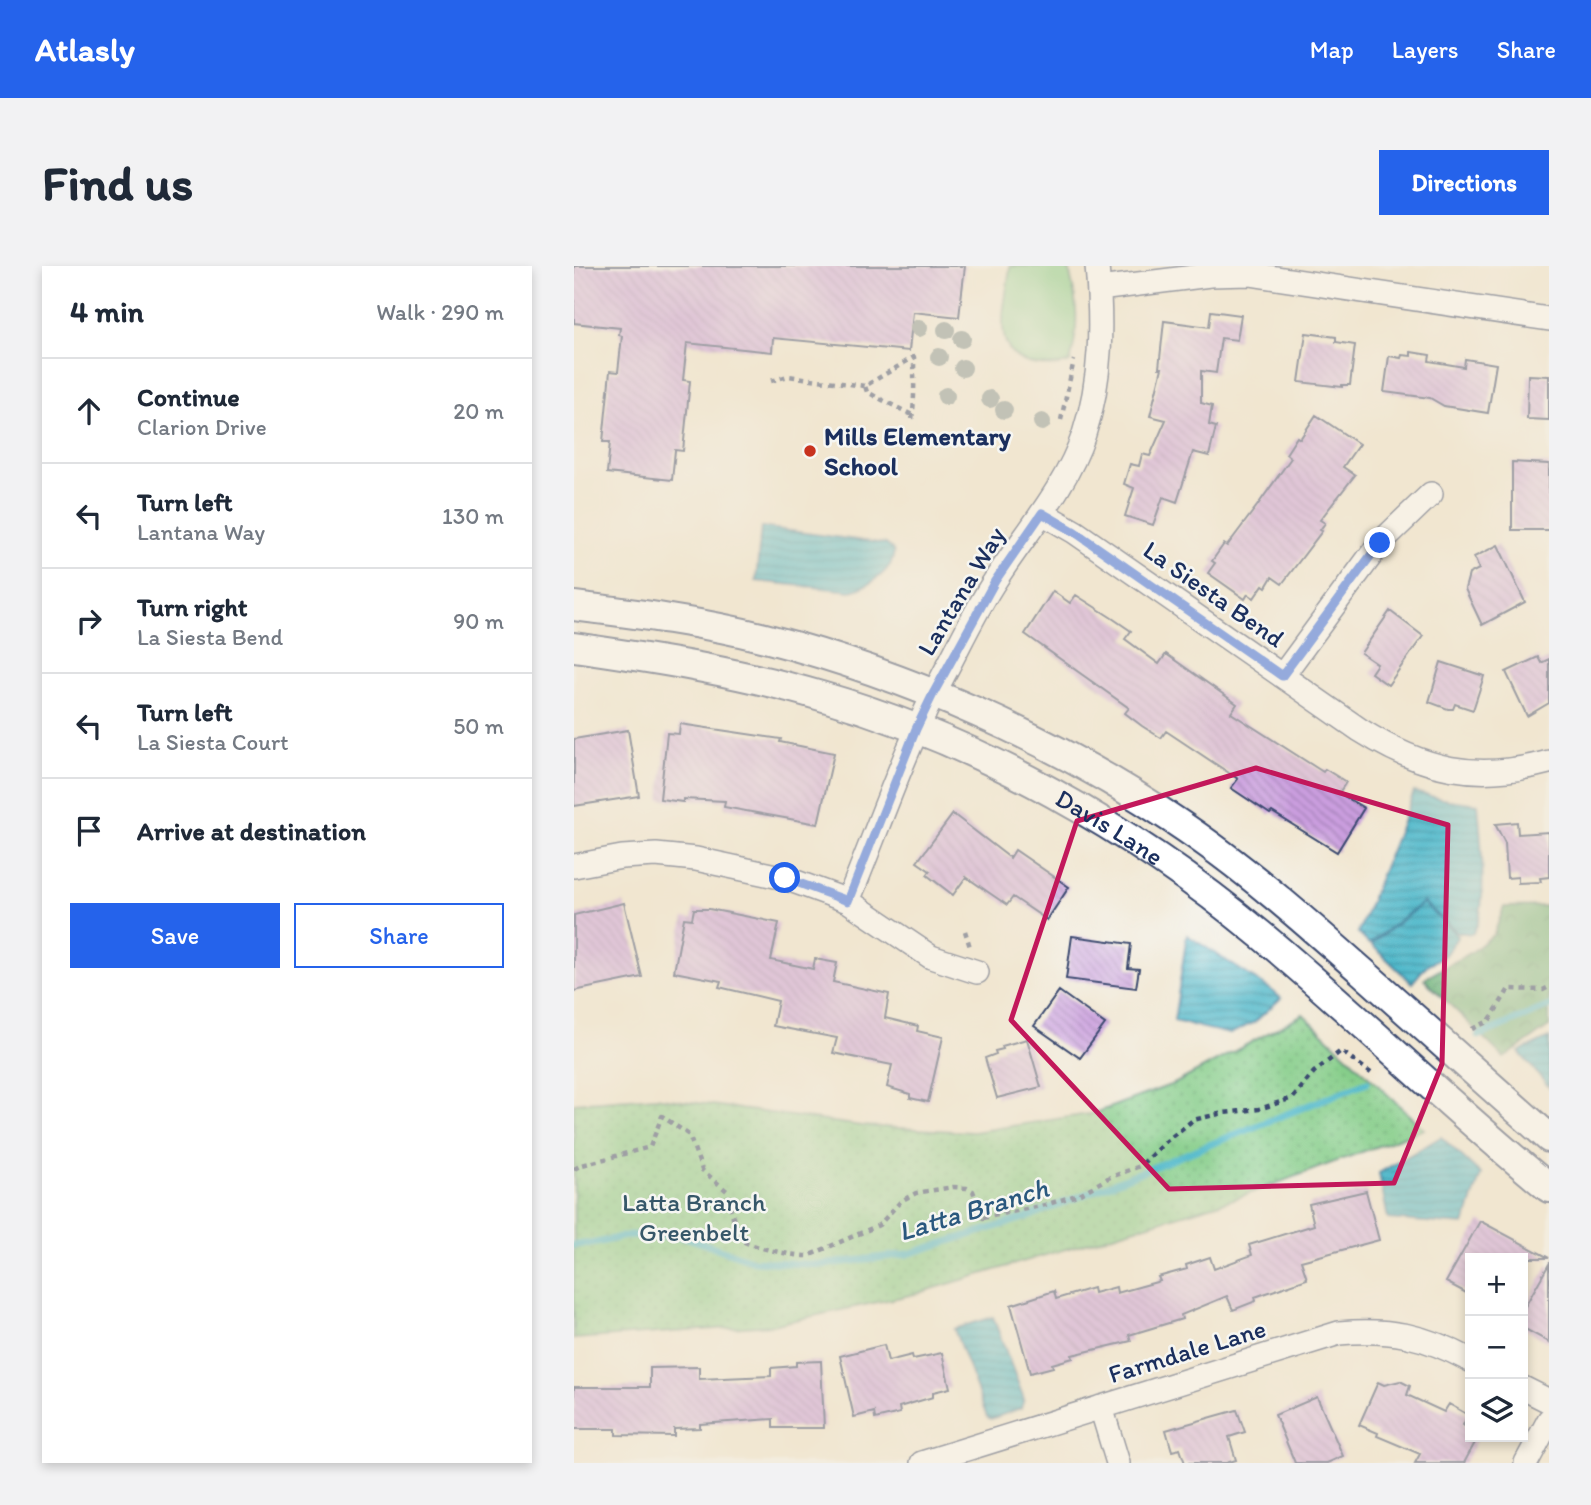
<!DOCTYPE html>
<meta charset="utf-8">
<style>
body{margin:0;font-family:Itim,sans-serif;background:#f2f2f3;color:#1f2937}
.controls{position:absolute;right:21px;bottom:21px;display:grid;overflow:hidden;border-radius:0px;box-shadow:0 4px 10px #0003}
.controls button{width:63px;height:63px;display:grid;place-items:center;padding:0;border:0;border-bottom:2px solid #e0e1e3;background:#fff;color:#1f2937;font:35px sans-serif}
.stop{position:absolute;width:21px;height:21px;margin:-16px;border:5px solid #2563eb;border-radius:50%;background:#fff}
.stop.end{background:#2563eb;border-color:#fff;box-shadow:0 2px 7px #0008}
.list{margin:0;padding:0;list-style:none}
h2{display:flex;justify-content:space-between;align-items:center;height:91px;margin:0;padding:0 28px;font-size:30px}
h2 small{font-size:23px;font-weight:400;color:#747a83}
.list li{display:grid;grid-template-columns:46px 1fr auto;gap:21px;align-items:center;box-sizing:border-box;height:105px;padding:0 28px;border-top:2px solid #e0e1e3}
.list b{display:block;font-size:26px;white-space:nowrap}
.list p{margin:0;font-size:23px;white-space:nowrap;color:#747a83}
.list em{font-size:23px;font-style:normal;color:#747a83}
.actions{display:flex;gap:14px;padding:21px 28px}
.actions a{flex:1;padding:16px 0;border:2px solid #2563eb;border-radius:0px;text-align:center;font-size:24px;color:#2563eb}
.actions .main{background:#2563eb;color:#fff}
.icon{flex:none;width:38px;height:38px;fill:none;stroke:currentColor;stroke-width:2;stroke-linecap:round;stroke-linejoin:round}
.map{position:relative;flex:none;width:975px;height:1197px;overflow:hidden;border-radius:0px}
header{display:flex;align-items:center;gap:42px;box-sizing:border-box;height:98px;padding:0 35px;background:#2563eb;color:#fff}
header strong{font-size:33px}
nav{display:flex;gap:38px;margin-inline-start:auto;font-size:24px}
.intro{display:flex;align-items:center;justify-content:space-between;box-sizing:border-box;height:168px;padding:0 42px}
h1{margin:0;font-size:49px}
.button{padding:18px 32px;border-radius:0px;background:#2563eb;color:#fff;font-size:24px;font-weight:700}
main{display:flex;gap:42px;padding:0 42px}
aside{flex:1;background:#fff;border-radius:0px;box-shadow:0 4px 10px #0003}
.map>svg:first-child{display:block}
</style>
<header>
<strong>Atlasly</strong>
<nav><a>Map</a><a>Layers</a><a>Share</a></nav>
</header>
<div class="intro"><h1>Find us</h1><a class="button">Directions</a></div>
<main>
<aside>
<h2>4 min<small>Walk · 290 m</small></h2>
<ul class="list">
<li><svg class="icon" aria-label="ahead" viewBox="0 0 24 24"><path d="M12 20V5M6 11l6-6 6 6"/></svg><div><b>Continue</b><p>Clarion Drive</p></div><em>20 m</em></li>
<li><svg class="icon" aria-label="left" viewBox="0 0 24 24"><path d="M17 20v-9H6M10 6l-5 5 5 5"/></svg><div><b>Turn left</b><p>Lantana Way</p></div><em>130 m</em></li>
<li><svg class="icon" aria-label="right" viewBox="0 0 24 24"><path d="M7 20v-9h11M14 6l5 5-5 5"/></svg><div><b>Turn right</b><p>La Siesta Bend</p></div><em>90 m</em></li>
<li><svg class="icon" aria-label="left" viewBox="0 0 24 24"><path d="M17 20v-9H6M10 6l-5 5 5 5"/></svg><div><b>Turn left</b><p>La Siesta Court</p></div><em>50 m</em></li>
<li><svg class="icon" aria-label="arrive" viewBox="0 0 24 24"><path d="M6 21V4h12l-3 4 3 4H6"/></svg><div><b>Arrive at destination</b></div></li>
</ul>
<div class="actions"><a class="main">Save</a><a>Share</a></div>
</aside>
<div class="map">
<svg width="975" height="1197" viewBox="0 0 975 1197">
<defs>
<pattern id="forest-crowns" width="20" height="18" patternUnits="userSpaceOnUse" patternTransform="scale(1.75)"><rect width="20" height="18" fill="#6cb176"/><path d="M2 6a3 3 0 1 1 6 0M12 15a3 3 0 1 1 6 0" fill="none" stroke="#589064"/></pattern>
<pattern id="park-dots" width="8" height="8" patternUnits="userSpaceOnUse" patternTransform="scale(1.75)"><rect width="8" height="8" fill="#86ce8a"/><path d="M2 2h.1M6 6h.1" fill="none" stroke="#73b17a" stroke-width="1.8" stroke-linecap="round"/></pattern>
<pattern id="water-rules" width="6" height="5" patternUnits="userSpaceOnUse" patternTransform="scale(1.75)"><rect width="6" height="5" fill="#4db8ca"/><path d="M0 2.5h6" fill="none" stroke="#3f96a7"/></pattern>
<pattern id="building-back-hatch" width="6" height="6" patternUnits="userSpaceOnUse" patternTransform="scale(1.75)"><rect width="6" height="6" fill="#cb9edf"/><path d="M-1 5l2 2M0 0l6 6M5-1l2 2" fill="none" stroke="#a481b8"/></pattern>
</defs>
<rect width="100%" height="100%" fill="#f6f6f2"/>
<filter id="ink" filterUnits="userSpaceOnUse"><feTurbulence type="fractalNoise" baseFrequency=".0143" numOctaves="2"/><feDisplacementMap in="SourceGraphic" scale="14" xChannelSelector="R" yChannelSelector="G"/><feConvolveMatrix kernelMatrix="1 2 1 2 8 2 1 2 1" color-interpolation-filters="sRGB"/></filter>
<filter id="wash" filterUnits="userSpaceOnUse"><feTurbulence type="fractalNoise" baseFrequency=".00686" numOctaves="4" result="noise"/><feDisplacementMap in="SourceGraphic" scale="28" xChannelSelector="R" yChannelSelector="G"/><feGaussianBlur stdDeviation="1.57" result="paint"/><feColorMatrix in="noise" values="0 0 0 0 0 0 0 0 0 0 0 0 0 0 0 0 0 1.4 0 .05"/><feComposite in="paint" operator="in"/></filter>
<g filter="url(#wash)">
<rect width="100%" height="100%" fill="#f1e6d0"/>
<!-- green -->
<path fill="#86ce8a" stroke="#507e74" stroke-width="2" d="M436 0H495C496 12 500 22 501 34 504 54 501 77 496 96 484 101 470 100 458 98 413 88 433 34 436 0Z"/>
<!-- forest -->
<path fill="url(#forest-crowns)" stroke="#44706a" stroke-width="2" d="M975 640V761L930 792 850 713 899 685 920 668 930 641Z"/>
<!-- park -->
<path fill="url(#park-dots)" stroke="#507e74" stroke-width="2" d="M729 748 850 863 660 933 341 1028 198 1059 0 1073V837L81 831 288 860 399 866 521 847 602 817Z"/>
<!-- water -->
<path fill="url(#water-rules)" stroke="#347494" stroke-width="2" d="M187 261 312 278 319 284C323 303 294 321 277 325L182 315Z
M840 526 868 533 904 538C906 566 916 648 898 668L883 666 849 636 795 678 784 667Z
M849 637 884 670 871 689 852 700 838 717 797 678Z
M613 669 696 723 707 732 681 756 656 768 600 755Z
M975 772V821L945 786Z
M867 871 907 908 890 959 814 953 805 907Z
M419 1051 450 1133 447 1142 417 1153 413 1151 380 1063Z"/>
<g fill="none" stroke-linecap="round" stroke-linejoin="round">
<!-- stream -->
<path stroke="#4db8ca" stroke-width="7" d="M904 770 975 740
M0 979 22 977 56 969 111 971 180 995 247 999 334 988 454 951 793 816"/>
</g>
<g id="blocks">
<!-- building -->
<path fill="url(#building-back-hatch)" d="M0 0H391L385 51 339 46 335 85 199 72 198 86 113 77 109 114 116 115 109 185 101 184 98 214 33 207 36 176H29L36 105 44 106 48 70 45 69 46 62 0 57Z
M637 45 667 49 663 74 647 72 642 107 627 105V137L638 140 635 159 642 161 635 190 619 186 603 236 589 231 579 259 551 250 560 222 550 218 556 198 565 200 568 188 576 190 592 154 576 150 588 102H585L590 55 635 61Z
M732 67 762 71V76L781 79 776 119H768V121L725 116Z
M837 86 856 89 855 95 890 101 891 93 922 98 914 147 870 140 856 132 810 126 815 90 827 92 828 89 837 90Z
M954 109 975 110V154L953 153Z
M742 149 785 178 769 201 781 209 746 254 751 257 746 264 748 265 708 318 698 311 692 321 689 319 680 332 674 328 671 333 634 307 641 297 638 295 650 278 653 280 683 240 717 192 712 188 723 171 726 173Z
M938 196 975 198V264H938Z
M924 279 951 336 908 359 891 323 895 308 905 303 900 291Z
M479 325 496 337 502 329 538 352 557 365 551 373 585 398 592 388 663 438 657 447 749 506 751 503 772 516 765 527 790 542 763 586 698 546 696 548 657 522 664 513 592 465 587 472 568 460 551 447 555 442 451 368Z
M816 345 849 370 814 419 797 407 803 398 787 387Z
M964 391 967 397 975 393V437L953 450 932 406Z
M867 396 910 410 899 444 881 438 879 443H874L855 436Z
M106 458 207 473 206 476 260 487 244 558 150 541 151 535 109 533V536L86 533 93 467 105 468Z
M54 464 65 530 0 540V473Z
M379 548 436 592 441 584 495 621 473 654 439 631 433 639 392 611 379 629 353 609 356 605 343 596Z
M943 556 944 568 975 566V611L966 612 967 616 944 617V611L933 612 931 577 921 558Z
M50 637 68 711 0 725V649Z
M120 643H135L205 657 197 694 239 703 241 693 263 697 259 716 315 728 311 752 344 760 343 765 369 771 354 836 336 832V828L313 821 318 799 259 787 263 772 199 760 204 735 145 721 147 715 100 706 110 652 118 653Z
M498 670 557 678 554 702 565 703 562 722 492 713Z
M485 725 531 758 506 792 460 760Z
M453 773 467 821 423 832 411 792 422 788 421 785 429 783 428 780Z
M792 925 805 974 727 995 733 1013 681 1031 682 1035 659 1044 653 1030 607 1049 608 1053 555 1069 557 1075 498 1089 499 1092 478 1098 479 1101 456 1107 437 1039 480 1025 482 1033 519 1022 520 1027 542 1021 543 1027 586 1015 584 1011 613 1003 612 999 636 991 640 1003 678 989 675 979 740 959 735 938Z
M906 955 975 992H896V1029L872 1016Z
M975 998V1076L949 1062V1044Z
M310 1079 314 1095 338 1089 339 1093 368 1087 376 1122 359 1126V1131L325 1141 326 1147 301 1153 300 1146 280 1151 266 1090Z
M247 1095 250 1162H199V1153L126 1158V1162L100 1163V1170L42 1169V1163H0V1121H76V1102L125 1101V1113L197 1110V1102L222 1100V1096Z
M826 1115 836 1120 833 1129 870 1146 875 1138 894 1149 889 1159 896 1164V1171H904L890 1197H841L846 1188 803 1170 804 1167 785 1159 804 1116 810 1119Z
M743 1131 769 1190 753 1197H721L701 1149Z
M663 1144 671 1166 655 1171 662 1194 652 1197H611L606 1183 598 1185 592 1164Z"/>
</g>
</g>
<g filter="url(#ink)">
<use href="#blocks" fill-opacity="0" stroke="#3b4a6f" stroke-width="2"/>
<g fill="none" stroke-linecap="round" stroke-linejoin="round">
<defs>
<path id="minor" d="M525 23 636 9 676 8 975 53
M468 247 501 266 786 464C849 504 902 516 975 496
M708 410 806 277 857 228
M0 600 48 591 82 589 122 593 211 612 274 635 357 691 403 706
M274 635C305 560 331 482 369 410 386 378 402 343 422 313 453 265 492 222 510 168 528 113 528 57 523 0
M949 1122 975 1135
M527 1141 544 1197
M348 1197 765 1067C816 1062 851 1070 896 1094
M952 1197 975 1154"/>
<g id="tertiary">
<path d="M0 340C64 348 128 356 191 372 333 409 480 473 601 555 669 600 731 655 792 709 853 763 914 818 975 872"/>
<path id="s1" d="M0 381C83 393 166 406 247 430 407 476 559 563 687 669 785 751 876 841 975 922"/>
</g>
</defs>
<!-- minor casing -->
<use href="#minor" stroke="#3b4a6f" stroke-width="26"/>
<!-- tertiary casing -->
<use href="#tertiary" stroke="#3b4a6f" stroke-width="32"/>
<!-- path -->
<path stroke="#3b4a6f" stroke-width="4.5" stroke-dasharray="5 5" stroke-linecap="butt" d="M197 115 214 110 291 120
M338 153C341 133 340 112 340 91L291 120 293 126 338 149
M487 154 500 94
M391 665 396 681
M898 763 915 755 935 723 969 724 975 721
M0 903 8 899 76 881 88 850 115 869 128 904 153 925 161 960 168 975C184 982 217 990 234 990L305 959 327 935 342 927 379 921 393 922 399 925 409 952 471 939 506 928 534 912 566 900 590 877 619 854 649 847 685 843 719 832 740 806 767 785 797 807"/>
<!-- minor -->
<use href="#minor" stroke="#fff" stroke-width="23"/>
<!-- tertiary -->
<use href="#tertiary" stroke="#fff" stroke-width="28"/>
</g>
<!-- trees -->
<g fill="#8a9797">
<circle cx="345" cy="62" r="9"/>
<circle cx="372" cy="64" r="9"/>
<circle cx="388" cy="73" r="9"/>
<circle cx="365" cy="91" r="9"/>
<circle cx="389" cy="102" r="9"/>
<circle cx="372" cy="130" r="9"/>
<circle cx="416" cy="133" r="9"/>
<circle cx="430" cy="144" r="9"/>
<circle cx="468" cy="156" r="9"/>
</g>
</g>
<g fill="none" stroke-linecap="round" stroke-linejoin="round" filter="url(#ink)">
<!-- route -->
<path stroke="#2563eb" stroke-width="9" d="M211 612 274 635 342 463 359 428 421 315 468 247 501 266 708 410 806 277"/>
</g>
<!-- marked area -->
<path d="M0 0H975V1197H0ZM682 502 874 559 868 798 820 917 595 923 437 754 503 555Z" fill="#f1e6d0" fill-opacity=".55" fill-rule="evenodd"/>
<path fill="none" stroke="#c2185b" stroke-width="5" stroke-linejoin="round" d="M682 502 874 559 868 798 820 917 595 923 437 754 503 555Z"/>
<!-- markers -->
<circle fill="#c8321e" stroke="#f6f6f2" stroke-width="2.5" cx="236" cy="185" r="7"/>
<g text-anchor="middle" stroke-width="5" stroke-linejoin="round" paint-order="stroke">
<!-- poi labels -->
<g font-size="26" font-weight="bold" fill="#1b2f5e" stroke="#f6f6f2" text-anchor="start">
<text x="250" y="179">Mills Elementary<tspan x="250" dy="30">School</tspan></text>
</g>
<!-- street labels -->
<g font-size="26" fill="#1b2f5e" stroke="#f6f6f2">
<text transform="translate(387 325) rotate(-59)" y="9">Lantana Way</text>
<text transform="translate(640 328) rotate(35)" y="9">La Siesta Bend</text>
<text dy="9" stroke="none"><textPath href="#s1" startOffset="570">Davis Lane</textPath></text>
<text transform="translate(613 1085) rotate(-17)" y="9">Farmdale Lane</text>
</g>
<!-- park labels -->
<g font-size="26" fill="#365769" stroke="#f6f6f2">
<text x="120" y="945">Latta Branch<tspan x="120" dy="30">Greenbelt</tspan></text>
</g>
<!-- water labels -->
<g font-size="28" font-style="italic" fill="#2a587e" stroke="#f6f6f2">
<text transform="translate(399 943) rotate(-17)" y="10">Latta Branch</text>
</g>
</g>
</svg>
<div class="controls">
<button>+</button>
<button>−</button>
<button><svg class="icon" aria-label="layers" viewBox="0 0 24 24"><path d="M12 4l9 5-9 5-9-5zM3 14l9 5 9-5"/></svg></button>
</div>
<div class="stop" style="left:211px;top:612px"></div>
<div class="stop end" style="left:806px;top:277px"></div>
</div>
</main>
